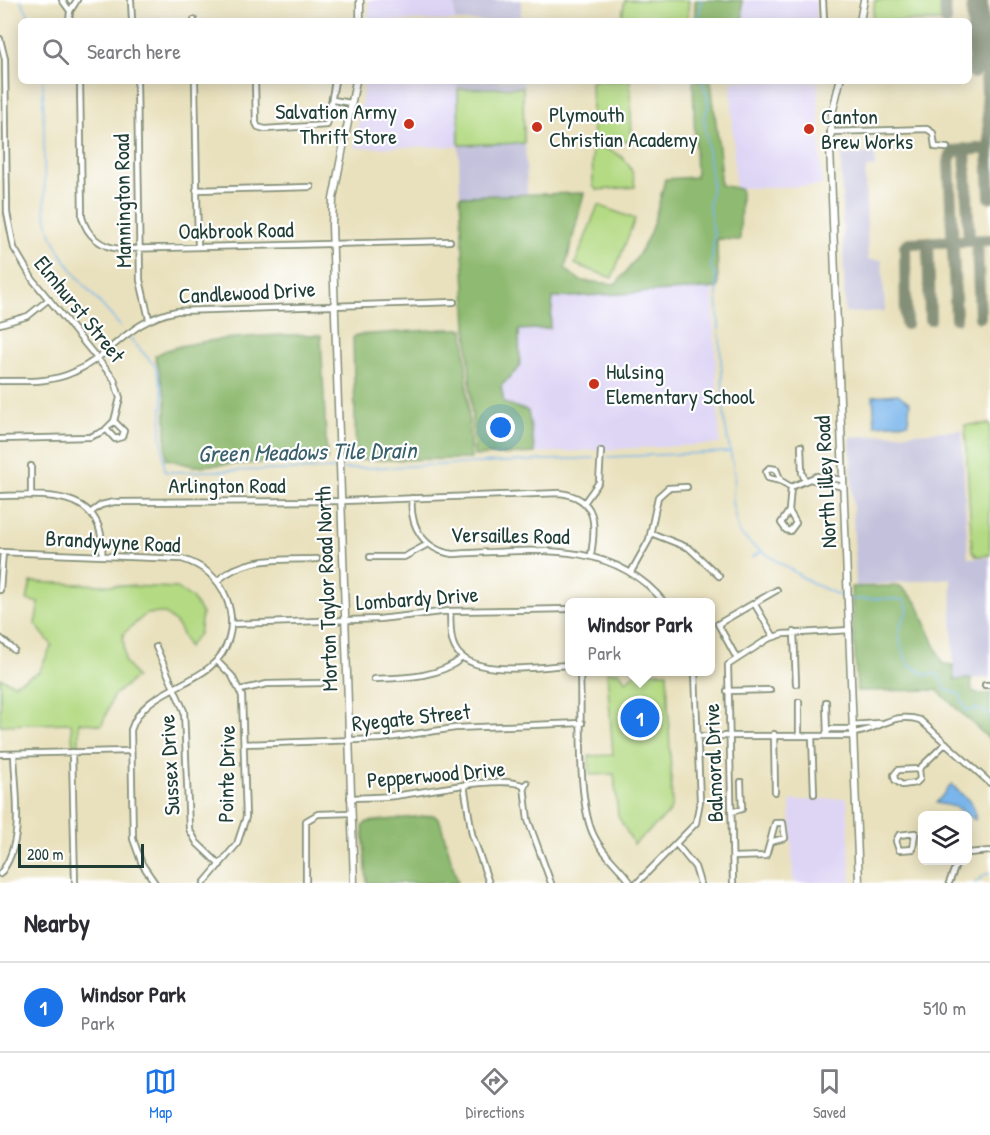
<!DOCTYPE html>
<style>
body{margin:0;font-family:"Patrick Hand",sans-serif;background:#f2f2f3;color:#2b2b33}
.controls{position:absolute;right:18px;bottom:18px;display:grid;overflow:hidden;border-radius:9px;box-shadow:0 3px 15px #0003}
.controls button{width:54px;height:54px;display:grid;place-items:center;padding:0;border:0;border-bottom:2px solid #e1e1e2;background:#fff;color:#2b2b33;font:30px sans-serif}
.scale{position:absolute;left:18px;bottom:15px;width:126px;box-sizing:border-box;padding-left:6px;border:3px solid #1f3d34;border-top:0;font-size:16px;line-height:21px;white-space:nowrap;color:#1f3d34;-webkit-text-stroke:4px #fff;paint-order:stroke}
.you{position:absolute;left:501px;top:428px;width:21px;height:21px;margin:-15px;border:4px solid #fff;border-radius:50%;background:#1a73e8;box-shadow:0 0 0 9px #1a73e833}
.badge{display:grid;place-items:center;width:39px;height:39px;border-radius:50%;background:#1a73e8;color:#fff;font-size:20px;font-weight:700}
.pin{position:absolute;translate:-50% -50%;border:3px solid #fff;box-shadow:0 2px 6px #0006}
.popup{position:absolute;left:565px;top:598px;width:150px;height:78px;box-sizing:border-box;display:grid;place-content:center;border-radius:9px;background:#fff;filter:drop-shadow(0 2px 4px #0005);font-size:20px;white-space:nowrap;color:#7c7c81}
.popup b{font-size:22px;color:#2b2b33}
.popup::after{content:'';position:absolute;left:50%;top:100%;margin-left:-12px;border:12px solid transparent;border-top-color:#fff}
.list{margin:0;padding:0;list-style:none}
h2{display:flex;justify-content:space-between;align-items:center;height:78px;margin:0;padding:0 24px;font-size:26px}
h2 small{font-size:20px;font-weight:400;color:#7c7c81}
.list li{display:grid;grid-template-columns:39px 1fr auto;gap:18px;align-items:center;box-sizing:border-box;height:90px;padding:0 24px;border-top:2px solid #e1e1e2}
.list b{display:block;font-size:22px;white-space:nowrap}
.list p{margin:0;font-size:20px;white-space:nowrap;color:#7c7c81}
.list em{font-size:20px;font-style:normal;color:#7c7c81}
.icon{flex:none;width:33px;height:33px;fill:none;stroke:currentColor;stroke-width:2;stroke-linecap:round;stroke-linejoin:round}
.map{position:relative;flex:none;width:990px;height:883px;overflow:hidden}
.search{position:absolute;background:#fff;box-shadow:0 3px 15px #0003;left:18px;right:18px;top:18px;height:66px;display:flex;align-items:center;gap:15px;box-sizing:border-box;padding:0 21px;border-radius:9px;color:#7c7c81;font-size:22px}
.sheet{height:168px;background:#fff}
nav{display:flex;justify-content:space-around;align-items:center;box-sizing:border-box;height:84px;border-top:2px solid #e1e1e2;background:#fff;font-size:16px;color:#7c7c81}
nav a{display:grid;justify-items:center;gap:3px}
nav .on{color:#1a73e8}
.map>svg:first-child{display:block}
</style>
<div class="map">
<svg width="990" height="883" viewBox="0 0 990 883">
<rect width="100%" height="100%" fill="#fff"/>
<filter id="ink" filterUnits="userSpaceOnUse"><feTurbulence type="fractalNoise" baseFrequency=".0167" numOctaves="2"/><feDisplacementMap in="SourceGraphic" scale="12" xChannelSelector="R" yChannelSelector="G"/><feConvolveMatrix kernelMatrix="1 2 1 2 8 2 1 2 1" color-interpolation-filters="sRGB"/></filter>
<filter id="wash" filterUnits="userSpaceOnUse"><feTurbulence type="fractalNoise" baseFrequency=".008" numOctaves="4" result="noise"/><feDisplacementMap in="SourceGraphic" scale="24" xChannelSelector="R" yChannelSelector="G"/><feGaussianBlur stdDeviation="1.35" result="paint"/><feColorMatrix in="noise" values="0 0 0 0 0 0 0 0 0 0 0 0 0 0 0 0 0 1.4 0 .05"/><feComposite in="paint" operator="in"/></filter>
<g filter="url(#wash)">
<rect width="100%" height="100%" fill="#e9e1bd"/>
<!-- built -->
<path fill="#ded5f5" d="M369 0H454L455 21H369Z
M743 0H816V21H744Z
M365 81H457L459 146 354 148Z
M731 81H818L822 186 735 188Z
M712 282 720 444 474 456 466 294Z
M847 798 851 883H793L790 801Z"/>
<!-- industrial -->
<path fill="#c3c1db" d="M454 0H521V21H455Z
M457 81H523L527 194 460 196Z
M875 153V167L867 168 865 176 868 260H882L885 311 845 313 841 155Z
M962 430 968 558 990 557V678L954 680 951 578 856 586 850 437Z"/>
<!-- green -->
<path fill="#b4da83" stroke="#6a8c5c" stroke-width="1.5" d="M625 0H689L687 21H621Z
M875 0H942L943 21H872Z
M591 81H630L632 141 593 142Z
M523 87 524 143 459 145 458 89Z
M592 148C617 147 634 162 635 187L597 190 593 186Z
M598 205 635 219 612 278 575 264Z
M990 424V555L977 556 972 551 965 425Z
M31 582 177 588 192 598 202 614 199 634 188 647 177 624 164 613 146 614 123 634 125 662 136 677 113 696 102 725 79 722V746H73L71 723 0 725V678L14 684 39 672 52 645 35 624 39 603 27 600Z
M607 672H619L626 681 637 672H667L672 805 669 813 634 844 618 816 614 774 590 775 589 756 613 755Z"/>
<!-- forest -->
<path fill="#8fba71" stroke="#577c52" stroke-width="1.5" d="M695 0H742L743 21H695Z
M693 81H711L720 157V185L741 189 740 240 717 239 718 288 553 298 550 328 519 330 520 367 501 386 504 403 528 411 535 453 474 456 460 196 584 193 565 269 581 281 616 284C649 247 654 226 665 179L696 177Z
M446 329H464L471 459 356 460 353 338 356 335Z
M321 335 327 460 193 466 166 459V397L155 356C182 337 286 334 321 335Z
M900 586 916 601 943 664 953 665 954 680 971 679 972 691 983 695 990 693V740L937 690 857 691 851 587Z
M434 815 440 821 458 883H367L363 826 367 822Z"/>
<!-- water -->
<path fill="#7ab6ec" stroke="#4c7a90" stroke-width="1.5" d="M898 394 910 403 908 423 875 425 873 396Z
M952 784C961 798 977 799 975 820L955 807 936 803Z"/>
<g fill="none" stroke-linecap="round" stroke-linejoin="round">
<!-- stream -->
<path stroke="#7ab6ec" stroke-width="1.5" d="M21 0 32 21
M698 21 701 0
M43 81 45 211C53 259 91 291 121 327
M703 81 709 105 704 118 712 184 709 207 714 236 711 267 716 277 725 425 735 476 732 502 739 533 752 545 810 582 845 598
M130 338 155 366 159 378 163 396 161 434 165 472 337 469
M608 457 729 452
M342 469 595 458
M752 557 761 552
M850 599C869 601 886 596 906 601L908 611C895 628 899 645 908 664L925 675 938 674 946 690 959 694 966 711 976 709 990 714
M990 719V721
M975 883 986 874H990"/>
<!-- taxiway -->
<path stroke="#848f78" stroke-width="12" d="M945 0 946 21
M982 0 990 148
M972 4 974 73
M965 149 969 241
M977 241 980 317
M928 243 930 319
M956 318 949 160 953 151 988 148 990 197
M906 324 905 246 909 243 990 240"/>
</g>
</g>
<g filter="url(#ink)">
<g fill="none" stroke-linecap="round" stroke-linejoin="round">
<defs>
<path id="minor" d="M62 0 70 11
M131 0 132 21
M823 0 824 21
M194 20V21
M69 21 70 11 77 0
M0 39 5 59 7 213 14 248 33 280 114 379 120 398 114 421 104 431 90 437 0 439
M80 81 82 217C87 236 101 247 120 249L450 241
M137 81 140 280 149 319
M195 81 198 247
M255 81 256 123 258 127 265 129 327 125 335 81
M333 100 351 103
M332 106 350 111
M830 132 927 129 933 133 935 147 947 148
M196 190 311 187
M0 324 28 316 49 299
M0 381C25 381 51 383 74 372 114 354 127 321 177 311L454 302
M106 429 115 439 122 437 124 431 114 421
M801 446 802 473 805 480
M810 479 843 487
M781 481 776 469 769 468 766 472 768 478 781 481 791 487 817 476 843 480
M0 496C46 495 107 489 102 556
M31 496V466
M412 498C409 526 424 550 453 554 528 551 611 537 664 602
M584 503 599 482 601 451
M789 511 796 523 790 531 786 530 781 523Z
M789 511 791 487
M90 513 101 505 114 502 342 501 560 493C598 498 596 525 591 555
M651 533 689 548 719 576
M0 552 182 559C202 565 218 577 226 597 231 610 233 624 229 638 215 689 146 681 131 730L133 839 142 864 155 883
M370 557H404L428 544
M631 572 649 540 658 497 668 488 687 487
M217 581C244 556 282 560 317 559
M0 590 3 552
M754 603 774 637
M450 611C451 623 449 637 455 648 471 679 539 666 570 665
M231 624 379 619 450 611 570 609
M794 632 796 684
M0 638 14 650
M156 647 184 711 189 829 197 843 220 865
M736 657 718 624 777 590
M580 672C582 714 576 800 594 836 603 855 619 866 631 883
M374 679C402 678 439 678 462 658
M985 685H990
M240 690 267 684 321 683
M727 691 770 690
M799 702V736
M826 702 827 736
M853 725 879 723
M826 733 830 729H853
M853 733C879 731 891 711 920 720L990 783
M774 734 775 792
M698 736H726
M729 736H854
M812 736 814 794
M244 744 381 739 455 728 582 723
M72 752 75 883
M0 754 129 751
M919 769 920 779 916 783 902 785 895 780 894 775 898 770Z
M919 769 946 743
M527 783 524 786 528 820 551 883
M464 785 472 834 489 883
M350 798C367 797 384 798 401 795 425 792 505 774 524 786
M731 812 742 809 741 782
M775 823H783L785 838 770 842Z
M915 833 913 849 899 850 896 841 899 835Z
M677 845 695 867 700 883
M968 853 990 851
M733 857 766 856 770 842
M0 874C26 842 15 792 14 754
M204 883 237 844 246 817 242 696 232 676 217 661
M306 883V821L318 814 351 813
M637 883 696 823 700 801 695 672
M733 883 728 665 768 639 783 634 850 630
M949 883 958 860"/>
<path id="tertiary" d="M360 0V21
M860 21 864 0
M840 81 832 114 830 147 859 883
M354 883 332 225 333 199 356 81"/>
</defs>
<!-- minor casing -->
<use href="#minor" stroke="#848f78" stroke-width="8"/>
<!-- tertiary casing -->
<use href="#tertiary" stroke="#848f78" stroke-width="9"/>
<!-- minor -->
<use href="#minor" stroke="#fff" stroke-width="4.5"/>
<!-- tertiary -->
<use href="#tertiary" stroke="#fff" stroke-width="6"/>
</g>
</g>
<!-- markers -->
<g fill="#c8321e" stroke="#fff" stroke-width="2">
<circle cx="409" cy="124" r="6"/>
<circle cx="537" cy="127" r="6"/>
<circle cx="809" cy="129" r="6"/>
<circle cx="594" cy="384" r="6"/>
</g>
<g text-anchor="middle" stroke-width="4.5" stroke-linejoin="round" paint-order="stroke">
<!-- poi labels -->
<g font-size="22" fill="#1f3d34" stroke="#fff" text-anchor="start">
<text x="397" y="119" text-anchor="end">Salvation Army<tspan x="397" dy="25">Thrift Store</tspan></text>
<text x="549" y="122">Plymouth<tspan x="549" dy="25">Christian Academy</tspan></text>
<text x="821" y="124">Canton<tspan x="821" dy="25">Brew Works</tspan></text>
<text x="606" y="379">Hulsing<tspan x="606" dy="25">Elementary School</tspan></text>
</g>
<!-- street labels -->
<g font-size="22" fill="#1f3d34" stroke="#fff">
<text transform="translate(122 201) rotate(-91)" y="8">Mannington Road</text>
<text transform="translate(236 230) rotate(-1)" y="8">Oakbrook Road</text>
<text transform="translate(247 292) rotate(-3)" y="8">Candlewood Drive</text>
<text transform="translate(80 309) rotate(51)" y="8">Elmhurst Street</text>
<text transform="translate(825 482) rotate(-93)" y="8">North Lilley Road</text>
<text x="227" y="493">Arlington Road</text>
<text transform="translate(510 535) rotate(1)" y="8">Versailles Road</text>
<text transform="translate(113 541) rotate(3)" y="8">Brandywyne Road</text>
<text transform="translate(326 589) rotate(-92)" y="8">Morton Taylor Road North</text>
<text transform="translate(417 598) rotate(-4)" y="8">Lombardy Drive</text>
<text transform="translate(411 717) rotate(-6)" y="8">Ryegate Street</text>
<text transform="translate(713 763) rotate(-92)" y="8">Balmoral Drive</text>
<text transform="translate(169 765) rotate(-93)" y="8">Sussex Drive</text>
<text transform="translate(226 774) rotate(-89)" y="8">Pointe Drive</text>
<text transform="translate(436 774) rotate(-5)" y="8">Pepperwood Drive</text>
</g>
<!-- water labels -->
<g font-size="24" font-style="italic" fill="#3a616b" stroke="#fff">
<text transform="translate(307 452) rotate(-1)" y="8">Green Meadows Tile Drain</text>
</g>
</g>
</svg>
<div class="controls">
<button><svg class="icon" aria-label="layers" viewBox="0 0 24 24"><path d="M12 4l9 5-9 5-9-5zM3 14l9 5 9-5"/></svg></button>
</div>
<div class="scale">200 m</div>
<div class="you"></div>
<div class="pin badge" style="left:640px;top:718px">1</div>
<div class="popup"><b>Windsor Park</b>Park</div>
<div class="search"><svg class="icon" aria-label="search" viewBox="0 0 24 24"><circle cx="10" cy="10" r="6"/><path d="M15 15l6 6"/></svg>Search here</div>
</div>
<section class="sheet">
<h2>Nearby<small></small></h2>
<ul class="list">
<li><span class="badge">1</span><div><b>Windsor Park</b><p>Park</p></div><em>510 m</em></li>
</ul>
</section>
<nav>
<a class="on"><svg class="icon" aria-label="map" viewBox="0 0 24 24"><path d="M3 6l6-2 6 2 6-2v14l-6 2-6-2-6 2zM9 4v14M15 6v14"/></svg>Map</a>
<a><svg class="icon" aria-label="directions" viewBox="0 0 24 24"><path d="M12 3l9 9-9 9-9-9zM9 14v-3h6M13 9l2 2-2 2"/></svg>Directions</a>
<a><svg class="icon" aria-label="saved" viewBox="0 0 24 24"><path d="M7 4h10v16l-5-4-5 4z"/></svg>Saved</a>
</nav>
